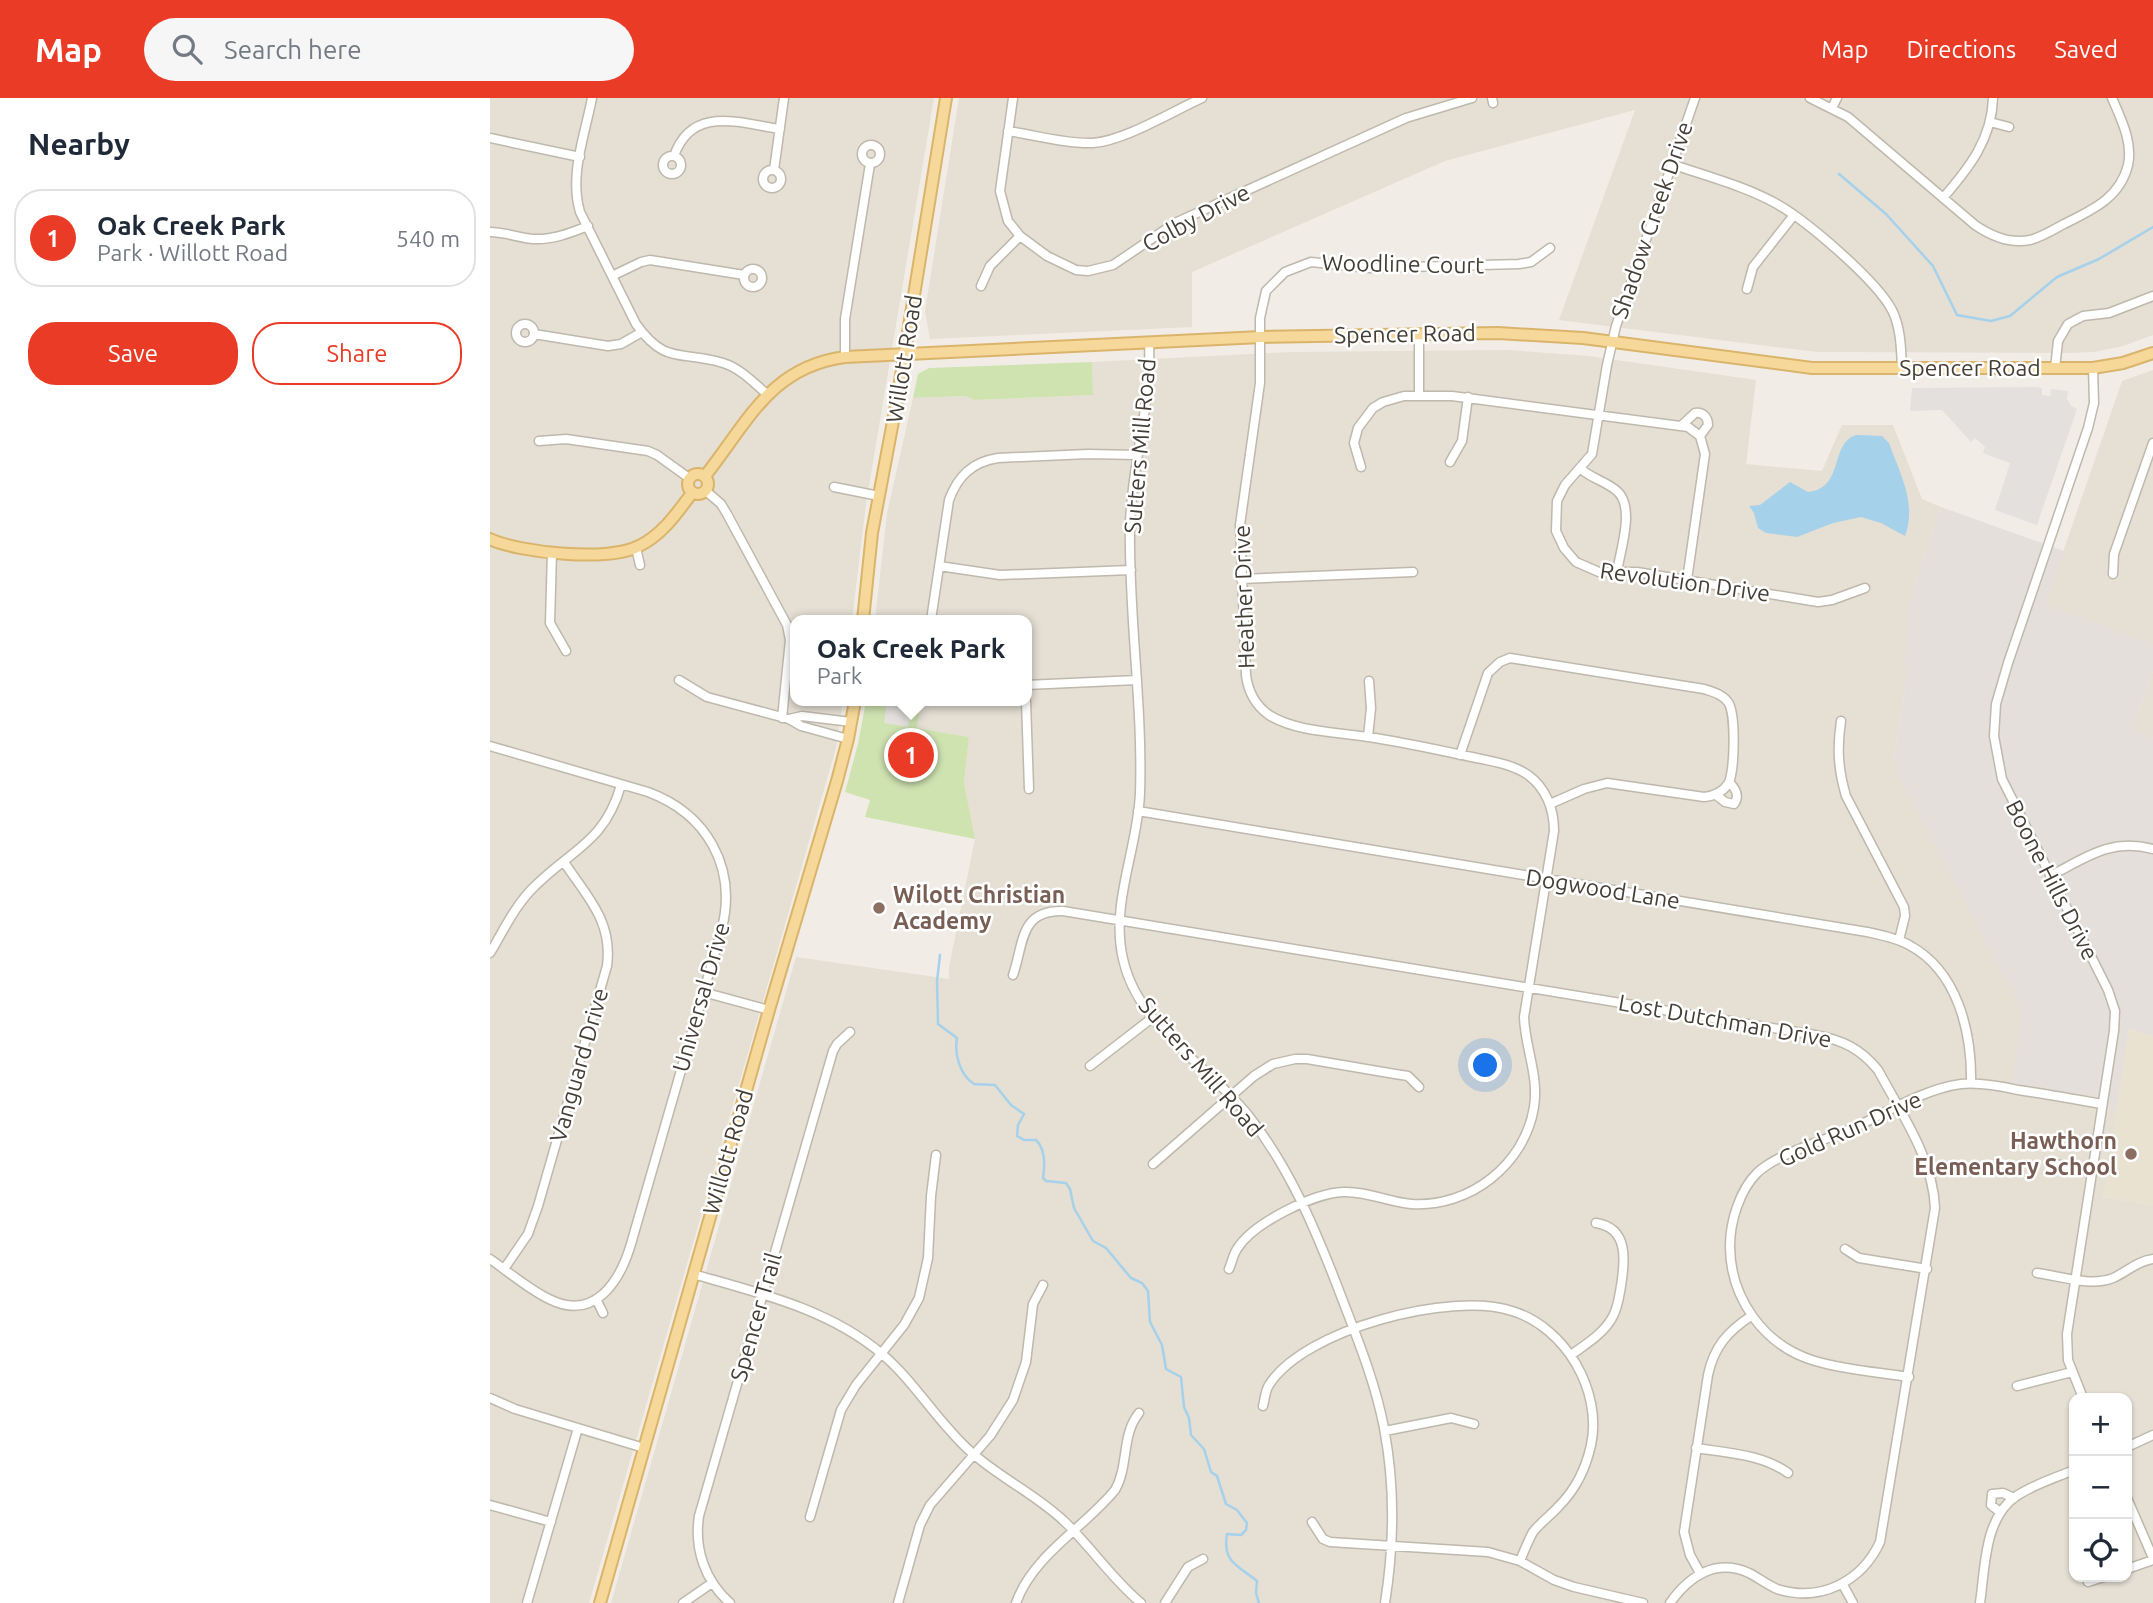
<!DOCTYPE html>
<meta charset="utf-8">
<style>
body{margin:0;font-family:Ubuntu,sans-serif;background:#f6f6f7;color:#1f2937}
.controls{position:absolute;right:21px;bottom:21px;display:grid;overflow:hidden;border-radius:14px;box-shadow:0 2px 5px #0004}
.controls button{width:63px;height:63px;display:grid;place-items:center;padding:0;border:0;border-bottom:2px solid #e0e1e3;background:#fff;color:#1f2937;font:35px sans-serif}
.you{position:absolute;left:996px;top:968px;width:24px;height:24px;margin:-18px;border:5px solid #fff;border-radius:50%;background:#1a73e8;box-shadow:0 0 0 10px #1a73e833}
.badge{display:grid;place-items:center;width:46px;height:46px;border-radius:50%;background:#e93b25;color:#fff;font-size:23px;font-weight:700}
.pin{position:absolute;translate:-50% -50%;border:4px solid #fff;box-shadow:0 2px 7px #0006}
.popup{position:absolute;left:300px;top:517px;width:242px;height:91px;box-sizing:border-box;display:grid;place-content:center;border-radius:14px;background:#fff;filter:drop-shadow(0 2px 5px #0005);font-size:23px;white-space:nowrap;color:#747a83}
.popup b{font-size:26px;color:#1f2937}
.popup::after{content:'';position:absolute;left:50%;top:100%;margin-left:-14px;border:14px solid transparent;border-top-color:#fff}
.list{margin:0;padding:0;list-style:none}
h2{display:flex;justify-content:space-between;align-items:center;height:91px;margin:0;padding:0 28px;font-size:30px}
h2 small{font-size:23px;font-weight:400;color:#747a83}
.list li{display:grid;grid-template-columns:46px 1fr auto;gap:21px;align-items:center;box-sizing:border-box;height:98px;margin:0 14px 14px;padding:0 14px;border:2px solid #e0e1e3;border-radius:28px}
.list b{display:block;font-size:26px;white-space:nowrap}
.list p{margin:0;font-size:23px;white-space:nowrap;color:#747a83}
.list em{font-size:23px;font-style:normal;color:#747a83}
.actions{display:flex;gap:14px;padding:21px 28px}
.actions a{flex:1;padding:16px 0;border:2px solid #e93b25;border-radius:28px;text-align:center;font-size:24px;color:#e93b25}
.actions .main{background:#e93b25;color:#fff}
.icon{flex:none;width:38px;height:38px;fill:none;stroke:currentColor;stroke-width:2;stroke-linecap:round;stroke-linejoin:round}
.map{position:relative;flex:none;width:1663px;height:1505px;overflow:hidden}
header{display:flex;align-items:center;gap:42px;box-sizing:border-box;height:98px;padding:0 35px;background:#e93b25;color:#fff}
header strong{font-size:33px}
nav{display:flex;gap:38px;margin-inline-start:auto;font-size:24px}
.search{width:490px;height:63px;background:#f6f6f7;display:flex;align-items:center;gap:18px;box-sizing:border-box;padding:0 24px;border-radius:38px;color:#747a83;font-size:26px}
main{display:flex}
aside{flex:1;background:#fff}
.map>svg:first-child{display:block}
</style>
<header>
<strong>Map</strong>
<div class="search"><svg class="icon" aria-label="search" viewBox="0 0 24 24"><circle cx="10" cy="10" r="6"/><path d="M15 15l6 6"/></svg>Search here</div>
<nav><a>Map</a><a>Directions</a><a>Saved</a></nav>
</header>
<main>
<aside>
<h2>Nearby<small></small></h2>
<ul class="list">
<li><span class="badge">1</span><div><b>Oak Creek Park</b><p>Park · Willott Road</p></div><em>540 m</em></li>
</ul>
<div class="actions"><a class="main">Save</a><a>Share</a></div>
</aside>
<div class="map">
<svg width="1663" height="1505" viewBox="0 0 1663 1505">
<rect width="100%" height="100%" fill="#f1ede6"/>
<!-- residential -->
<path fill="#e5dfd4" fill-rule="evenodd" d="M0 0H444L376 406 362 522H306V603H353L346 650 99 1505H0Z
M469 0H1663V237L1633 248 1604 254 1577 255 1327 254 1069 222 1145 12 955 63 702 174V229L440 241 435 213Z
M1019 252 1098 258 1266 282 1256 366 1332 373 1352 327H1403L1432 401 1451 409 1420 502 1418 571 1404 659 1409 678 1534 915 1521 995 1627 1013 1613 1099 1663 1107V1505H121L306 859 459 881V869L485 741 474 684 479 639 427 630 431 603H536V522H385L397 415 423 300 475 298 484 302 603 297 602 264 802 254ZM1584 1300H1637V1479H1584Z
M1663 272V546L1555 506 1632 283Z
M1663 573V639L1642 631Z"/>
<!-- industrial -->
<path fill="#e4dfdb" d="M1451 409 1574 453 1556 506 1663 546V573L1642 631 1663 639V939L1639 931 1627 1013 1521 995 1533 915 1409 678 1404 659 1418 571 1415 568 1420 502Z"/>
<!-- education -->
<path fill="#eae2d1" d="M1639 931 1663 939V1107L1613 1099Z"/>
<!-- green -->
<path fill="#cfe3b1" d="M602 264 603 297 484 302 475 298 423 300 428 276 439 270Z
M376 603H431L427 630 479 639 474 684 485 741 375 719 380 702 355 694 368 646Z"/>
<!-- parking -->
<path fill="#e3e0de" d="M1546 289 1552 290V297L1560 298 1561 291 1578 293 1577 301 1581 308 1587 311 1547 427 1505 412 1520 365 1493 355 1495 349 1485 340 1481 344 1452 312 1420 313 1422 290Z
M397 603H421L418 629 394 625Z"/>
<!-- water -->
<path fill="#a6d1ea" d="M1366 337 1392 338 1399 345C1410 376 1427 405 1415 438L1391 425 1371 419 1343 425 1307 439 1276 435 1268 430 1264 415 1259 408 1270 407 1300 384 1318 394C1355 390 1339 346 1366 337Z"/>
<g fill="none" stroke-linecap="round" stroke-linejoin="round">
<!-- stream -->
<path stroke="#a6d1ea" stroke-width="2.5" d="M1349 76 1396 116 1443 168 1467 217 1501 223 1520 218 1567 179 1609 161 1663 129
M450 857 447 883 448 926 467 940C464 956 470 977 484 986L505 987 521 1007 534 1016 528 1027 527 1038 534 1042H546C556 1051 555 1067 553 1080L556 1083 576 1085 580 1091 584 1110 603 1143 616 1150 641 1180 652 1185 658 1193 660 1224 672 1247 676 1271 691 1279 694 1309 699 1320 701 1337 714 1351 721 1374 727 1378 736 1406 747 1412 757 1425 756 1432 751 1437 737 1436C732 1465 749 1468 767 1483L766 1495 769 1505"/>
<defs>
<path id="minor" d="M102 0C95 37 79 77 90 114L146 226C176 268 191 252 233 265 250 270 264 285 278 297
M523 0 510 93 518 123 530 138 557 158 586 172 598 173 623 167 685 125 916 20 982 0
M1002 0 1003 5
M1205 0 1126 228 1117 267 1102 356 1075 387 1067 403 1066 433 1074 450 1086 464 1109 474H1147L1328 504 1342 502 1375 490
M1320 0 1358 19 1485 127C1501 138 1520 146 1540 142 1552 139 1563 132 1574 126 1602 112 1630 100 1638 67 1643 44 1631 21 1622 0
M1342 10 1347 0
M1500 24 1519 29
M518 33C545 37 576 46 603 45 634 43 683 13 712 0
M0 40 90 59
M372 56a9 9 0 1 1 18 0a9 9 0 1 1-18 0Z
M173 67a9 9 0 1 1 18 0a9 9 0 1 1-18 0Z
M184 58C202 7 249 25 290 31
M1181 66C1216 78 1255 88 1287 106 1317 123 1386 182 1402 212 1411 230 1411 251 1412 270
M273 81a9 9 0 1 1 18 0a9 9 0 1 1-18 0Z
M284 72 294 0
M1453 100C1479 70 1502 41 1503 0
M0 134C15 134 29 140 44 141 63 142 80 135 98 128
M254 180a9 9 0 1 1 18 0a9 9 0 1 1-18 0Z
M122 178 151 164 160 162 254 177
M491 188 500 168 530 138
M1257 191 1263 169 1304 117
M26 235a9 9 0 1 1 18 0a9 9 0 1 1-18 0Z
M44 236 118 248 131 246 152 234
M929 236V298
M659 244C662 305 642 364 640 425 638 515 653 605 650 695 648 750 620 806 633 861 648 929 717 966 758 1017 799 1069 824 1128 848 1190 865 1235 885 1282 894 1330 905 1387 904 1448 895 1505
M355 259V221L380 66
M1565 270 1568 243 1578 226 1593 218 1619 215 1663 198
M1191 328 1205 315C1213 314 1218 319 1218 327L1210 338
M49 343 76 341 158 353 167 357 199 380
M960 364 972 343 978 299
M871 369 864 345 868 330 883 310 893 304 914 298H962L1198 329 1210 338 1215 356 1197 482
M1091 371C1102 381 1118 384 1128 394 1145 411 1130 453 1127 474
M344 389 389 398
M216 393 231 406 237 416 297 527 300 542 292 620
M146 450 150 467
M62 454 60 525 76 553
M449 468 510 477 641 472
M1623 476 1624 456 1663 345
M751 481 923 474
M441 522 459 402C468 378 482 364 508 360L598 356 648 357
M189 582 217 599 299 621 311 628 358 641
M536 587 647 582
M536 603 539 691
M299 621 312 618 361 624
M1351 623C1347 650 1348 671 1356 698L1414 809 1415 818 1409 842
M878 639 881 610 879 583
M0 648 158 694C217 716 247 769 232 830L141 1146C130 1183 105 1224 59 1201 38 1191 19 1174 0 1161
M970 657 998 575 1010 564 1020 560 1214 591C1223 594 1232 596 1238 604 1246 615 1245 675 1238 686 1232 695 1224 698 1214 699L1117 685 1094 691 1060 706
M1226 697 1235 704 1244 706C1250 698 1246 691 1239 684
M648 713 1377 834C1391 837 1407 840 1419 847 1468 873 1482 935 1481 985
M1560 778C1597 759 1620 740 1663 751
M0 855C14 832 25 807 45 788 82 751 115 744 131 687
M523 877C534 846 529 812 573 813L1325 937C1352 942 1370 950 1388 972 1411 1015 1443 1060 1445 1110L1390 1444C1372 1483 1331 1505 1287 1491 1277 1487 1269 1480 1259 1475 1226 1460 1199 1478 1180 1505
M213 894 279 912
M600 968 662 920
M663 1066 764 978 783 966 805 961H817L905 976 918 978 929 989
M1564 1066 1602 1072
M1355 1151 1369 1160 1437 1171
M14 1171 38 1136 48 1108 117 868C123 823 97 799 74 764
M739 1171C742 1164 743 1157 747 1151 763 1125 824 1095 853 1094 877 1093 898 1104 921 1106 980 1110 1035 1066 1044 1009 1049 977 1035 950 1034 919L1064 733C1064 711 1056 690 1038 677 1022 666 1001 663 982 659 948 652 913 644 878 639 847 634 806 634 779 617 765 607 758 593 756 577L750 427 770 285V220L776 193 795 174 821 164 880 170 1029 166 1041 164 1060 150
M1547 1175C1570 1178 1601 1189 1623 1180 1637 1174 1647 1163 1663 1161
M203 1176C269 1195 339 1211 392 1256 426 1285 448 1325 481 1354 510 1380 547 1397 575 1424 602 1450 622 1481 651 1505
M106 1201 113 1215
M1081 1257C1096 1246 1113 1236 1122 1220 1128 1210 1129 1199 1131 1188 1135 1163 1139 1130 1106 1125
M1419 1279C1388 1274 1355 1272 1325 1263 1274 1248 1240 1200 1240 1148 1240 1123 1250 1092 1267 1075 1289 1054 1340 1041 1368 1028 1398 1013 1438 990 1471 986 1490 984 1510 988 1528 992 1556 996 1584 1001 1612 1006
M1527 1288 1582 1274
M0 1300 25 1311 154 1350
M1593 1300 1578 1262 1577 1236 1624 933 1625 913 1618 892 1512 681 1504 638 1506 606 1518 565 1598 330 1604 305 1603 270
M773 1308C775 1301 775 1293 779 1287 814 1231 962 1193 1022 1213 1049 1221 1072 1242 1086 1266 1100 1290 1107 1320 1101 1347 1096 1370 1085 1392 1069 1408 1061 1417 1051 1424 1043 1434 1038 1443 1034 1453 1030 1463
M895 1333 961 1320 984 1326
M1637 1349 1663 1337
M1206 1350C1237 1355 1272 1356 1298 1375
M1637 1400 1663 1460
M0 1407 61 1424
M1510 1414 1501 1407 1502 1396 1513 1395 1524 1400
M320 1419 351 1312 366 1287 414 1227 429 1200 438 1160 441 1098 446 1057
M822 1424 833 1441 840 1444 998 1454 1030 1463 1064 1482 1084 1489 1153 1505
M1637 1471 1663 1462
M1210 1475 1200 1457 1194 1434 1218 1277C1224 1249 1237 1234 1261 1218
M1598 1484 1614 1479
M1353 1487 1363 1505
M37 1505 88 1330
M193 1505 222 1485
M240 1505C215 1483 204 1451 209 1418L343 953 347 946 360 934
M408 1505 430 1427 440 1407 500 1338 523 1302 536 1264 543 1206 553 1187
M526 1505C543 1457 594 1430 625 1392 639 1368 631 1337 649 1315
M675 1505 698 1469 713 1461
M1490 1505C1495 1471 1494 1421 1525 1399 1542 1387 1565 1380 1584 1372"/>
<path id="major" d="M198 386a10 10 0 1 1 20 0a10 10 0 1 1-20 0Z
M215 378C258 324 280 269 355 259L771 239 1008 235 1093 240 1322 270H1603L1633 265 1663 255
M0 441C30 455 119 464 149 448 172 437 187 415 202 395
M373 522 382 435 407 302 456 0
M110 1505 279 912 347 683 358 641 365 603"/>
</defs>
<!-- minor casing -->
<use href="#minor" stroke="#bfb8ac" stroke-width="11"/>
<!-- major casing -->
<use href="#major" stroke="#dab46b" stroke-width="14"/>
<!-- minor -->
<use href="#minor" stroke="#fff" stroke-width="8"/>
<!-- major -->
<use href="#major" stroke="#f6d89a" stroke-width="10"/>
</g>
<!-- markers -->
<g fill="#8d6e63" stroke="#fff" stroke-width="2.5">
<circle cx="389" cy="810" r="7"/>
<circle cx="1641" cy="1056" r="7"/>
</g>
<g text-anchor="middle" stroke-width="5" stroke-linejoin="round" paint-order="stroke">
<!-- street labels -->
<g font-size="23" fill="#443e36" stroke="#fff">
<text transform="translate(706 120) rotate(-28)" y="8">Colby Drive</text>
<text transform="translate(1162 122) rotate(-71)" y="8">Shadow Creek Drive</text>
<text transform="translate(913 166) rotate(1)" y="8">Woodline Court</text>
<text transform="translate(915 236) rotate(-1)" y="8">Spencer Road</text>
<text transform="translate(414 261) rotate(-81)" y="8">Willott Road</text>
<text x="1480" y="278">Spencer Road</text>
<text transform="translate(650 348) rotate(-85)" y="8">Sutters Mill Road</text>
<text transform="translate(1195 484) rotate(8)" y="8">Revolution Drive</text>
<text transform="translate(754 499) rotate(-92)" y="8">Heather Drive</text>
<text transform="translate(1562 782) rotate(63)" y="8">Boone Hills Drive</text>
<text transform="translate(1113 791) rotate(9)" y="8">Dogwood Lane</text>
<text transform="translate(211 899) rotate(-74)" y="8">Universal Drive</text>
<text transform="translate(1235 923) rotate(10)" y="8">Lost Dutchman Drive</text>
<text transform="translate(89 967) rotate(-74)" y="8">Vanguard Drive</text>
<text transform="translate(711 969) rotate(49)" y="8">Sutters Mill Road</text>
<text transform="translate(1360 1031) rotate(-24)" y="8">Gold Run Drive</text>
<text transform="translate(238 1054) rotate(-74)" y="8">Willott Road</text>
<text transform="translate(266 1219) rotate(-74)" y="8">Spencer Trail</text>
</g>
<!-- education labels -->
<g font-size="23" font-weight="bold" fill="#785e54" stroke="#fff" text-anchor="start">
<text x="403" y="805">Wilott Christian<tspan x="403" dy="26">Academy</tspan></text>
<text x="1627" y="1051" text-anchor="end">Hawthorn<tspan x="1627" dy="26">Elementary School</tspan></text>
</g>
</g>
</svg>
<div class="controls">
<button>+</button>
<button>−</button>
<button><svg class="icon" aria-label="locate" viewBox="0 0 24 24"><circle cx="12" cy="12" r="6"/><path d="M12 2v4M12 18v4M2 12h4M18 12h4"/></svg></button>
</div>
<div class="you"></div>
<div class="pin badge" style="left:421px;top:657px">1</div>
<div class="popup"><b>Oak Creek Park</b>Park</div>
</div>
</main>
